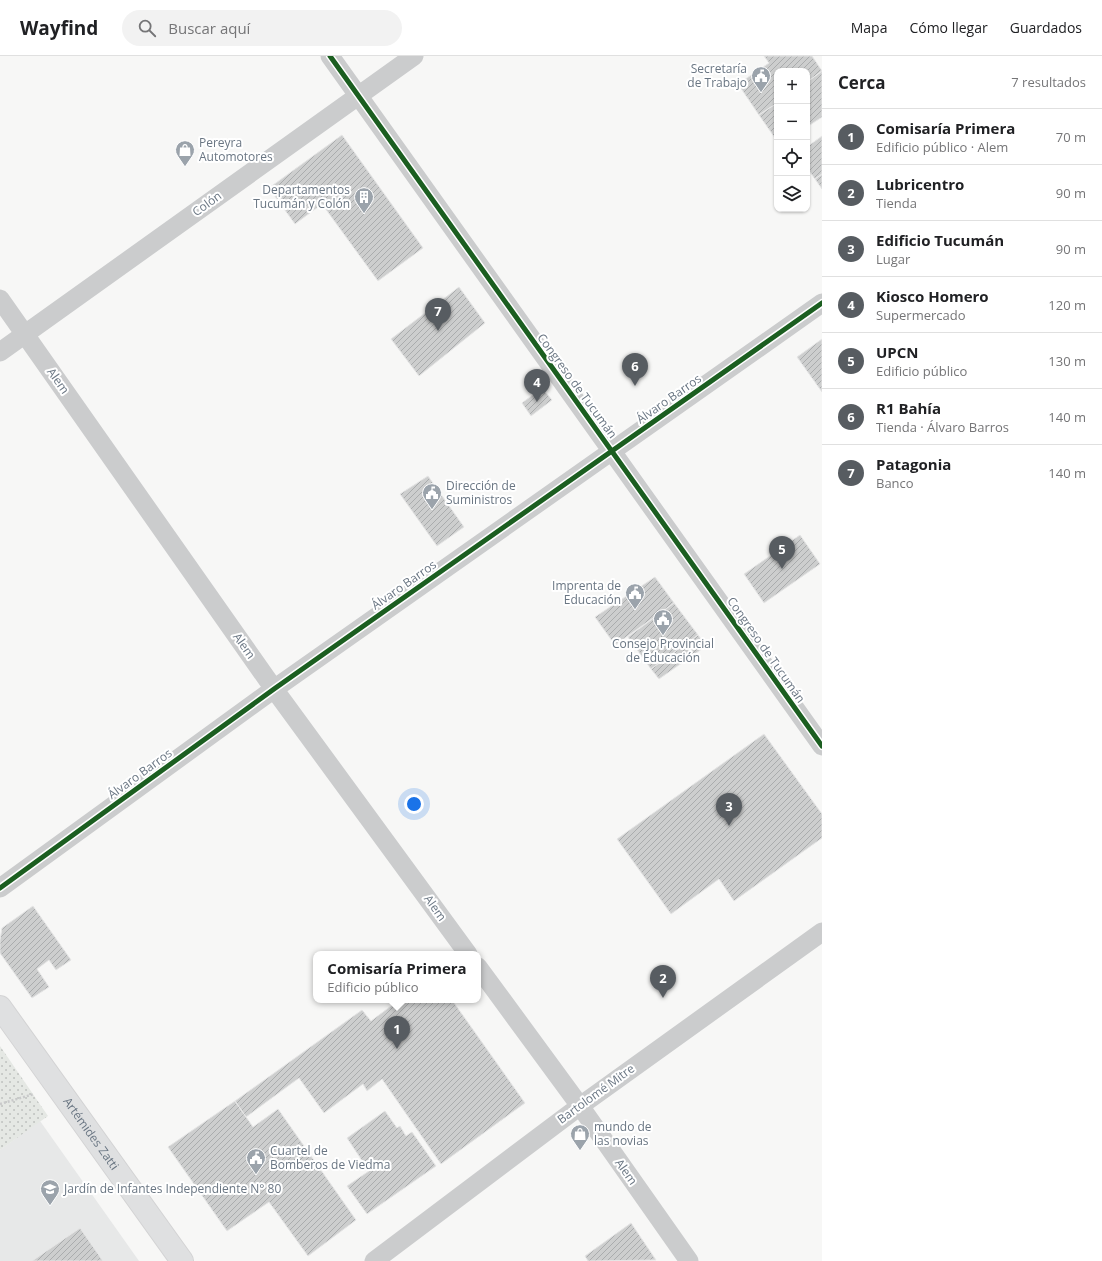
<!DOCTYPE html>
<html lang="es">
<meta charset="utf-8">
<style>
body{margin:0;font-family:"Open Sans",sans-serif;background:#f2f2f2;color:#202124}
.controls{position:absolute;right:12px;top:12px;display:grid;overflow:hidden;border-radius:8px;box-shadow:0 1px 3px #0004}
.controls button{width:36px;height:36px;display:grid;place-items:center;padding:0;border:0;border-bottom:1px solid #e0e0e0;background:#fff;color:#202124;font:20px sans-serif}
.you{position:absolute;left:414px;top:748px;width:14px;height:14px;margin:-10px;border:3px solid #fff;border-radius:50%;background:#1a73e8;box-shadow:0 0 0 6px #1a73e833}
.badge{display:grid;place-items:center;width:26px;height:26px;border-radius:50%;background:#575c61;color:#fff;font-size:13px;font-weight:700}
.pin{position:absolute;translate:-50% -33px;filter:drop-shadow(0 1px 2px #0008)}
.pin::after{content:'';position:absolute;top:21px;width:14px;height:12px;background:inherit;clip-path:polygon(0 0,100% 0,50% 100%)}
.popup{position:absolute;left:313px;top:895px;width:168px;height:52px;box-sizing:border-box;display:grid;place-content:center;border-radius:8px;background:#fff;filter:drop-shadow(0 1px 3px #0005);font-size:13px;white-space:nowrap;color:#757577}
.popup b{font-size:15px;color:#202124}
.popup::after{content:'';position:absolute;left:50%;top:100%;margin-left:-8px;border:8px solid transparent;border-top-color:#fff}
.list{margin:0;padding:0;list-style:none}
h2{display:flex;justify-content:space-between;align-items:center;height:52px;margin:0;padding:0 16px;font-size:17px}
h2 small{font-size:13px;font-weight:400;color:#757577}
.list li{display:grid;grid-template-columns:26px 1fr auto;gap:12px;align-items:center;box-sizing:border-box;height:56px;padding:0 16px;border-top:1px solid #e0e0e0}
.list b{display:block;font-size:15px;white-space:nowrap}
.list p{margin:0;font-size:13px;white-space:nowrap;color:#757577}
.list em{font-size:13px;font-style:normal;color:#757577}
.icon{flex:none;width:22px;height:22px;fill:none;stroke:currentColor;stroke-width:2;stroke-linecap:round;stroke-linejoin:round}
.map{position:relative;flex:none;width:822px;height:1205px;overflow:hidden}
header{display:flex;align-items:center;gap:24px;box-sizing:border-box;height:56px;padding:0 20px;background:#fff;border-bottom:1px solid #e0e0e0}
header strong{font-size:19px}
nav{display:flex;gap:22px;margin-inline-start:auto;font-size:14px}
.search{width:280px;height:36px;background:#f2f2f2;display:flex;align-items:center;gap:10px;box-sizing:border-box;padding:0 14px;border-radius:22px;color:#757577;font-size:15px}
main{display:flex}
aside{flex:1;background:#fff}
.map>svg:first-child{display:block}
</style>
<header>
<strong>Wayfind</strong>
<div class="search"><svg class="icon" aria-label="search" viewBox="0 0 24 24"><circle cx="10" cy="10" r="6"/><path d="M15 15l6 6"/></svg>Buscar aquí</div>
<nav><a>Mapa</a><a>Cómo llegar</a><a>Guardados</a></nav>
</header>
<main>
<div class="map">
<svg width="822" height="1205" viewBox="0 0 822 1205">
<defs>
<pattern id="grass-dots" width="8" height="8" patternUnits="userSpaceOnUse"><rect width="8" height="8" fill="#e5e8e4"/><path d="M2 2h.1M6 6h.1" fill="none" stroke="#bec1be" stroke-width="1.8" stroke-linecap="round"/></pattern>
<pattern id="building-hatch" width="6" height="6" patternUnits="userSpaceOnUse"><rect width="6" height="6" fill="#cdcece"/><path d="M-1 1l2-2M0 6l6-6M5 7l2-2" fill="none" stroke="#aaacad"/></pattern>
</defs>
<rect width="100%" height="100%" fill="#f7f7f6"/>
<!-- built -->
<path fill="#e7e8e8" d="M40 1065 139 1205H0V1094Z"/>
<!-- grass -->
<path fill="url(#grass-dots)" d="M0 990 48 1060 0 1094Z"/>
<!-- building -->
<path fill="url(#building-hatch)" stroke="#e6e6e6" d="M764 0H812L822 15 807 26V15H777V47L759 59 738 28 769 7Z
M822 15V61L807 71V26Z
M777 47V85L759 59Z
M342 79 423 192 378 225 322 148 295 168 269 132Z
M822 80V118L815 123 807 112V91Z
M822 118V133L815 123Z
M459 231 485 267 419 320 391 283Z
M822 283V336L797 301Z
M542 332 552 344 531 360 522 347Z
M428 420 464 471 437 490 400 438Z
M800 479 820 508 764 547 744 518Z
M655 521 674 547 615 589 595 561Z
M674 547 698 579 651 613 628 581Z
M698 579 706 590 659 623 651 613Z
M764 678 822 758V782L734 845 719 823 671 858 617 783Z
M33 850 71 904 56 914 49 904 37 913 49 931 32 942 0 897V884L2 872Z
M399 944H452L525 1047 441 1108 382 1023 367 1035 363 1028 324 1057 299 1022 246 1061 235 1045 362 954 371 965Z
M235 1045 253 1071 278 1053 356 1164 308 1200 269 1146 227 1175 168 1091Z
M385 1055 397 1072 400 1070 406 1080 412 1076 436 1110 367 1158 347 1130 369 1115 347 1082Z
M631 1167 656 1204 588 1205 585 1200Z
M80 1172 103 1205H32Z"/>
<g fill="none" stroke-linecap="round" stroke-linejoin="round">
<defs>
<g id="secondary">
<path id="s1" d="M0 951 182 1205"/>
</g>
</defs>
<!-- secondary casing -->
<use href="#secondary" stroke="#d3d3d4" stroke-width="24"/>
<!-- path -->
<path stroke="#c8c9ca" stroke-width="2.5" stroke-dasharray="2 2" stroke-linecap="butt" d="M0 1048 34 1038"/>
<!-- minor -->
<path stroke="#cbcccd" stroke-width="19" d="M330 0 822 690
M0 243 274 633 468 898
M0 296 414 0
M0 832 274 633 822 247
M478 911 580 1050 689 1205
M374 1205 580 1050 822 876"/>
<!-- secondary -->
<use href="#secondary" stroke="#dfe0e1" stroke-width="22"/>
<defs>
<path id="cycleway" d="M330 0 822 690
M0 832 274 633 822 247"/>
</defs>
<!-- cycleway casing -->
<use href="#cycleway" stroke="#fff" stroke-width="8"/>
<!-- cycleway -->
<use href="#cycleway" stroke="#1b5e20" stroke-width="5"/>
</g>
<!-- icons -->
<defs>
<symbol id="civic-pin" viewBox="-11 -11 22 30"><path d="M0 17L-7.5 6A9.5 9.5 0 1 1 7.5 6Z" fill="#9ba3ab" stroke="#fff"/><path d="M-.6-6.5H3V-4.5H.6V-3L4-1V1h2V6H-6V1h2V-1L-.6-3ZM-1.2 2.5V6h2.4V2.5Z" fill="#fff"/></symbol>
<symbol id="shop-pin" viewBox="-11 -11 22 30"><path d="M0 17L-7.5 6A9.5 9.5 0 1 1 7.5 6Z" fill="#9ba3ab" stroke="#fff"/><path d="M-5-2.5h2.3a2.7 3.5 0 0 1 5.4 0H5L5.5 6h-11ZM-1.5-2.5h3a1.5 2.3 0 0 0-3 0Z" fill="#fff"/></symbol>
<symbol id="building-pin" viewBox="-11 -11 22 30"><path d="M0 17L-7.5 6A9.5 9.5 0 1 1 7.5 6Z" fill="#9ba3ab" stroke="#fff"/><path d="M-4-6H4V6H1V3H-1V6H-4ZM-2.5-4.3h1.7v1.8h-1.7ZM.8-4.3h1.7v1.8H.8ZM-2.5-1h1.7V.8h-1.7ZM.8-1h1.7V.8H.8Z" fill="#fff"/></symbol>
<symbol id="school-pin" viewBox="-11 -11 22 30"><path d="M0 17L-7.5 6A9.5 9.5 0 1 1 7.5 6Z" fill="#9ba3ab" stroke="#fff"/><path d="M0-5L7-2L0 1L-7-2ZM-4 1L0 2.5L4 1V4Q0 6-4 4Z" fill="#fff"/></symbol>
</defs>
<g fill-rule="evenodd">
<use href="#civic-pin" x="750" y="9" width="22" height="30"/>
<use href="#shop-pin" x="174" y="83" width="22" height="30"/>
<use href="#building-pin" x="353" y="130" width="22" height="30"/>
<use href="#civic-pin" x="421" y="426" width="22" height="30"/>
<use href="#civic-pin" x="624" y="526" width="22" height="30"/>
<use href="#civic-pin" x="652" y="552" width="22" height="30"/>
<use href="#shop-pin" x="569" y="1067" width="22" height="30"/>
<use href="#civic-pin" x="245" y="1091" width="22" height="30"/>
<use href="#school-pin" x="39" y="1122" width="22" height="30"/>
</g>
<g text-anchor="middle" stroke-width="4" stroke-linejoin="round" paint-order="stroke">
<!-- poi labels -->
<g font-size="12" fill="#6a7683" stroke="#fff" text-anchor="start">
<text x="747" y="17" text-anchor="end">Secretaría<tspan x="747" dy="14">de Trabajo</tspan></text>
<text x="199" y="91">Pereyra<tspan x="199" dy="14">Automotores</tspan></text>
<text x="350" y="138" text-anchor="end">Departamentos<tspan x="350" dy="14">Tucumán y Colón</tspan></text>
<text x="446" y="434">Dirección de<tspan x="446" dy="14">Suministros</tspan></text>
<text x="621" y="534" text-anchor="end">Imprenta de<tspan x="621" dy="14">Educación</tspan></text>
<text x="663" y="592" text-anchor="middle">Consejo Provincial<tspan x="663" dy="14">de Educación</tspan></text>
<text x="594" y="1075">mundo de<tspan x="594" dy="14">las novias</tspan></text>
<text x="270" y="1099">Cuartel de<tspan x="270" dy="14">Bomberos de Viedma</tspan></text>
<text x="64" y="1137">Jardín de Infantes Independiente N° 80</text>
</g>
<!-- street labels -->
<g font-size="12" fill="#6a7683" stroke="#fff">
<text transform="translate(207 148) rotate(-36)" y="4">Colón</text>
<text transform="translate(58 325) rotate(55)" y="4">Alem</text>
<text transform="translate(577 330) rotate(54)" y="4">Congreso de Tucumán</text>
<text transform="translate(669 343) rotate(-35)" y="4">Álvaro Barros</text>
<text transform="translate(404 529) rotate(-35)" y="4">Álvaro Barros</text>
<text transform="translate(244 590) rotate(55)" y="4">Alem</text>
<text transform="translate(766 594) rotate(55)" y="4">Congreso de Tucumán</text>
<text transform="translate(140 718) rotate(-36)" y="4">Álvaro Barros</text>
<text transform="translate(435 852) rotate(54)" y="4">Alem</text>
<text transform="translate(596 1038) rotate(-36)" y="4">Bartolomé Mitre</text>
<text dy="4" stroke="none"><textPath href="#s1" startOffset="156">Artémides Zatti</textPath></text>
<text transform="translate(626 1116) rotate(55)" y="4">Alem</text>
</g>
</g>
</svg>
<div class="controls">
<button>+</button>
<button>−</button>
<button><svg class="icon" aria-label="locate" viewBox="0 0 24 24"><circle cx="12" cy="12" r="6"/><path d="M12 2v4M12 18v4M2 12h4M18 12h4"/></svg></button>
<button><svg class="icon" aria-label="layers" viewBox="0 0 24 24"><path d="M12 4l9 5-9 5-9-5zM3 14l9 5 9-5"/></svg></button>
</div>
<div class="you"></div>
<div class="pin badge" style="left:397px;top:993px">1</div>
<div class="popup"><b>Comisaría Primera</b>Edificio público</div>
<div class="pin badge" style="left:663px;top:942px">2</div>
<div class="pin badge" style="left:729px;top:770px">3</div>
<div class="pin badge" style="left:537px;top:346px">4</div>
<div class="pin badge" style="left:782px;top:513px">5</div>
<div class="pin badge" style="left:635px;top:330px">6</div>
<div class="pin badge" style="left:438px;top:275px">7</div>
</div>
<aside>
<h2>Cerca<small>7 resultados</small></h2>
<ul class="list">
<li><span class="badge">1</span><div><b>Comisaría Primera</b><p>Edificio público · Alem</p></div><em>70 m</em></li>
<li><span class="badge">2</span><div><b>Lubricentro</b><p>Tienda</p></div><em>90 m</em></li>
<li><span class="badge">3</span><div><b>Edificio Tucumán</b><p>Lugar</p></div><em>90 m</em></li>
<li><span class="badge">4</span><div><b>Kiosco Homero</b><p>Supermercado</p></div><em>120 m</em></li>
<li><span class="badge">5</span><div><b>UPCN</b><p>Edificio público</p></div><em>130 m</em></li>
<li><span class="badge">6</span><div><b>R1 Bahía</b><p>Tienda · Álvaro Barros</p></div><em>140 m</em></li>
<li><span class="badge">7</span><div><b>Patagonia</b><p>Banco</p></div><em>140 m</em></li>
</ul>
</aside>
</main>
